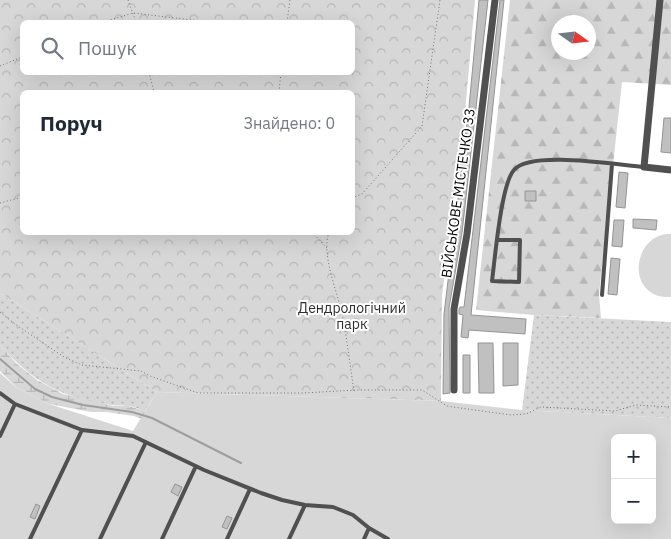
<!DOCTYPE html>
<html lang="uk">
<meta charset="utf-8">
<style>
body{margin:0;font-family:"IBM Plex Sans",sans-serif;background:#f6f6f7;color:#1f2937}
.controls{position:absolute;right:15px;bottom:15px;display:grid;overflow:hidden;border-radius:8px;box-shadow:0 5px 20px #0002}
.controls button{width:45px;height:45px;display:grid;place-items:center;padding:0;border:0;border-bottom:1px solid #e0e1e3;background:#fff;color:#1f2937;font:25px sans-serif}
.compass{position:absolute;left:551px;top:15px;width:45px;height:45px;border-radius:50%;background:#fff;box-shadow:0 5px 20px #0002;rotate:104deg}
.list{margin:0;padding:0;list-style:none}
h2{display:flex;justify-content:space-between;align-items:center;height:65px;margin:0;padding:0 20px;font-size:21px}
h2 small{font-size:16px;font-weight:400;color:#747a83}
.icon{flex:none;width:28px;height:28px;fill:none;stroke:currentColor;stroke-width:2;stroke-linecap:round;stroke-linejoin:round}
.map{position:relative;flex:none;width:671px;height:539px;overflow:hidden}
.search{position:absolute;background:#fff;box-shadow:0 5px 20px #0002;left:20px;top:20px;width:335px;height:55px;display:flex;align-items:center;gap:12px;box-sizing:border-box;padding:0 18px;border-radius:8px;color:#747a83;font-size:19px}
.panel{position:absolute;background:#fff;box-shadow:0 5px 20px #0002;left:20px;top:90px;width:335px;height:145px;border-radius:8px}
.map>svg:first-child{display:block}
</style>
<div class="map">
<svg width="671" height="539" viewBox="0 0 671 539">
<defs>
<pattern id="grass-dots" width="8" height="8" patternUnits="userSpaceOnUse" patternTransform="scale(1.25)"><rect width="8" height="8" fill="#d7d7d7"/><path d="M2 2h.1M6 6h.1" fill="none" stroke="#b7b7b7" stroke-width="1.8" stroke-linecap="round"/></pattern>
<pattern id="forest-firs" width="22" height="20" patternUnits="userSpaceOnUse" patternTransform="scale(1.25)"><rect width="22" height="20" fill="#d7d7d7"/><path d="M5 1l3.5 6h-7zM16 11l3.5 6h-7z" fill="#b7b7b7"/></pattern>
<pattern id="wetland-marsh" width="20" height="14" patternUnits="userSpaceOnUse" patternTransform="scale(1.25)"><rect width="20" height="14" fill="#d7d7d7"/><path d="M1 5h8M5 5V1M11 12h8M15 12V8" fill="none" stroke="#b7b7b7"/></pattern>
<pattern id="park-crowns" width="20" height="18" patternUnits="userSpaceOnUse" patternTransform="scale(1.25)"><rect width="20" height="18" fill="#d7d7d7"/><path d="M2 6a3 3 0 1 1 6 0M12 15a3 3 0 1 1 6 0" fill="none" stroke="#b7b7b7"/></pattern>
</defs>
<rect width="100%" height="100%" fill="#fff"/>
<!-- grass -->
<path fill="url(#grass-dots)" d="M0 293 157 392 145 411C139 409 133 406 126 406 121 405 116 406 111 405 62 398 33 382 0 345Z
M534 315 671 322V418L522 410Z"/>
<!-- forest -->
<path fill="url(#forest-firs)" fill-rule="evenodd" d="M510 0H671V85L622 82 599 294 601 318 534 315 476 310ZM558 22H588V52H558Z"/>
<!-- wetland -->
<path fill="url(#wetland-marsh)" d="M0 345 16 363 37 380 63 394 113 406H128L157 414 171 431 134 416 106 412H91L49 404 17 388 0 371Z"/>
<!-- park -->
<path fill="url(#park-crowns)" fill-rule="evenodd" d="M0 0H475L464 124 442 295 441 401 157 392 0 293ZM22 22H352V72H22ZM22 92H352V232H22Z"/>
<!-- garden -->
<path fill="#d7d7d7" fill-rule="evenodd" d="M671 234V297C665 297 657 297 652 293 626 277 641 232 671 234Z
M0 373 17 388 49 404 133 431 157 392 441 401 522 410 671 418V539H0ZM615 438H652V520H615Z"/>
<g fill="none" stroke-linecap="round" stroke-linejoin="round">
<!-- stream -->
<path stroke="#9e9e9e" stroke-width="2" d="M0 359 35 389 52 397 83 405 132 412 152 418 241 463"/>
</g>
<!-- building -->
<path fill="#c0c0c0" stroke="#949494" d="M479 0H488L462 233 449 308 450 393 443 394 444 314 469 107Z
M500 0H504L471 315 526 319 525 334 469 330 468 338 461 337 463 315 459 314V309L460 307H464Z
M664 118H671V153L661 152Z
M619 172 628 173 625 208 616 207Z
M525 191H536V201H525Z
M633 219 657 220 656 230 633 228Z
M614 220H624L622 247 612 246Z
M611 258 620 259 617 295 608 294Z
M478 343H493L494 393H479Z
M503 343H518V385L503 386Z
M463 355H470V393H463Z
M175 484 182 487 178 496 171 492Z
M36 504 40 506 35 519 30 517Z
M227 516 232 518 227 529 222 527Z"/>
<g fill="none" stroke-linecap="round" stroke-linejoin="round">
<!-- path -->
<path stroke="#727272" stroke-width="1" stroke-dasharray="1 2.5" stroke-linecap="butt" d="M128 0 136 22
M104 22 133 13 209 22
M287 22 290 0
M0 66 22 57
M149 72 154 92
M279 92 281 72
M352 198 362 194 422 126 440 0
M0 203 22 197
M352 203 356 198
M312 232 327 248
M329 232C321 254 337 291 342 313 347 339 350 365 354 391
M0 312 15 324 64 357 82 365 141 371 150 376 198 393H303L357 390H422L447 406 453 407 511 415 526 414 541 407 615 411 636 405 671 407"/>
<!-- lane -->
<path stroke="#505050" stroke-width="4" d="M498 240H520L519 282 492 281C495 259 501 184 514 170 530 150 618 165 644 167
M602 295 612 164
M0 393 15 404 82 430 133 436 204 470 261 493 282 500 305 505 333 507 353 515 369 528 388 539
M0 436 15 404
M30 539 82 430
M100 539 146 442
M162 539 196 466
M227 539 250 489
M289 539 305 505
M364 539 369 528"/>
<!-- street -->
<path stroke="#505050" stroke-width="7" d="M660 0 644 167 671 170
M454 390V309L467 234 495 0"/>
</g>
<g text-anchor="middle" stroke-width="4" stroke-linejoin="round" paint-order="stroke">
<!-- street labels -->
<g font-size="14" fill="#000" stroke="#fff">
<text transform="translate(458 193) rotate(-82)" y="5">ВІЙСЬКОВЕ МІСТЕЧКО 33</text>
</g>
<!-- park labels -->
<g font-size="14" fill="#2e2e2e" stroke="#fff">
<text x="352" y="313">Дендрологічний<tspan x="352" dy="16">парк</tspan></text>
</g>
</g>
</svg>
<div class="controls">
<button>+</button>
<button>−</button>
</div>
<svg class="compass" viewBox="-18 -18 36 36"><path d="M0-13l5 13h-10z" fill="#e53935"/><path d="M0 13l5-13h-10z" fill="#747a83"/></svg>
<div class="search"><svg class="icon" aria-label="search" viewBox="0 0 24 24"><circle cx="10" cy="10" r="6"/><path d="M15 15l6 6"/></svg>Пошук</div>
<section class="panel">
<h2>Поруч<small>Знайдено: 0</small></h2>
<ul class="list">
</ul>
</section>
</div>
